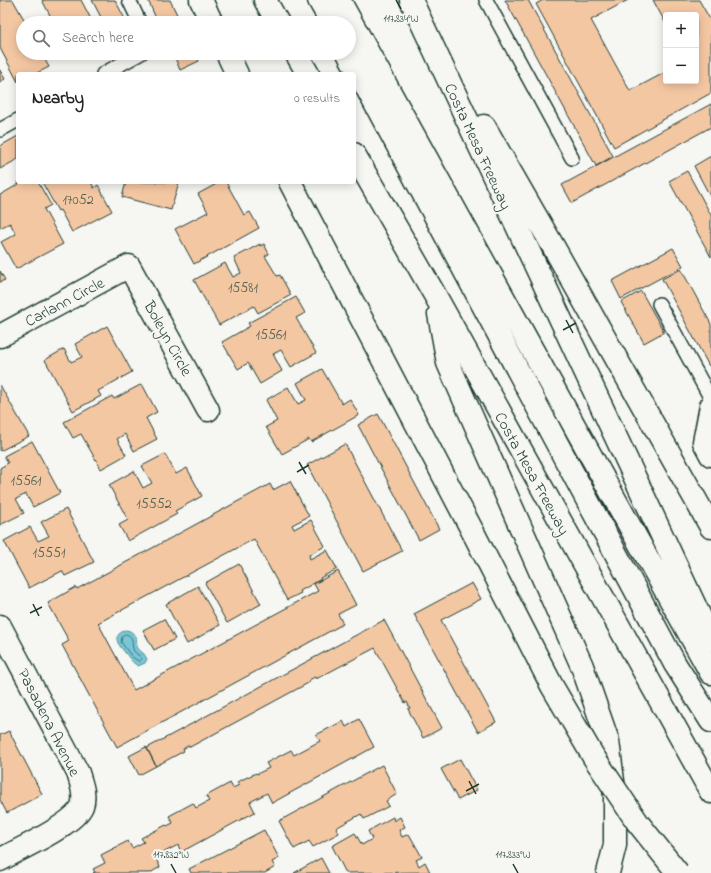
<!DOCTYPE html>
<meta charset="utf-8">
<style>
body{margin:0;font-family:"Indie Flower",sans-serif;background:#f6f6f6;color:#222}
.controls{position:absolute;right:12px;top:12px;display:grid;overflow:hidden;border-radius:4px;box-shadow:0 2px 10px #0003}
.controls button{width:36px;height:36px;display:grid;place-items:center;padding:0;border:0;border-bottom:1px solid #e0e0e0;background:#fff;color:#222;font:20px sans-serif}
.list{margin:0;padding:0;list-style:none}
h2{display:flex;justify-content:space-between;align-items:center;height:52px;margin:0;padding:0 16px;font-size:17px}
h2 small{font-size:13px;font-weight:400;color:#767676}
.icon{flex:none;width:22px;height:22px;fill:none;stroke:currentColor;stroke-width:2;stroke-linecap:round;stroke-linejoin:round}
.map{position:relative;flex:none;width:711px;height:873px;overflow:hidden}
.search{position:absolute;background:#fff;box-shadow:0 2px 10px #0003;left:16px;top:16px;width:340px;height:44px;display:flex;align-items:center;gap:10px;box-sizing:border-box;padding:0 14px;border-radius:22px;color:#767676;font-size:15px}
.panel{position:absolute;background:#fff;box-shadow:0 2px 10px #0003;left:16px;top:72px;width:340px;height:112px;border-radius:4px}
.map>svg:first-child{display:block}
</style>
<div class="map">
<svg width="711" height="873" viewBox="0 0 711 873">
<rect width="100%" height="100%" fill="#f6f6f2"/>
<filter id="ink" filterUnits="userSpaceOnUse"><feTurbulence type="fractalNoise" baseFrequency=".025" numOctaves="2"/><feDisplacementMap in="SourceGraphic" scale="8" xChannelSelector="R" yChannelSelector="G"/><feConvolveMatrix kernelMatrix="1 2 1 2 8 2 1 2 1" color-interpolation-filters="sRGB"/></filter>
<g filter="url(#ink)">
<!-- water -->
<path fill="#79c6d7" stroke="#558f96" d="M126 630 130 631 136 636 137 648 144 654 147 659 145 663 138 666C131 662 128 656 123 650 116 642 113 635 126 630Z"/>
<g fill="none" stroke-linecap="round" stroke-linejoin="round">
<!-- shore -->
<path stroke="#437475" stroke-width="1" d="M126 634C136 637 130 644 134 651 136 654 140 656 142 658L140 662 132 657 121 642 122 637Z"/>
</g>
<!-- building -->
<path fill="#f4c7a3" stroke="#1f3d34" d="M0 0H13L26 23H23V53H41L49 67 35 74H18V82L0 48Z
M42 0H81L93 23H54Z
M92 0H115L126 21 123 23H104Z
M148 0H170L181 23H158Z
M505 0H528L613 156 596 166Z
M543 0H628L591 20 630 91 666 72V81H696V15H666V24L653 0H699L711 21V93L614 147 536 4Z
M173 53H195L199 61 180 70Z
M0 70 5 79 0 82Z
M711 104V127L572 203 562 185Z
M18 136V159L0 169V146Z
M711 156V198L694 166Z
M687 171 711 215V257L669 181Z
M18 182H38L51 205 44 209 63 244 16 269 1 242 16 234 10 223 0 228V195L19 184Z
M42 182H91L94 188 98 185 112 211 72 232 60 210 58 211Z
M126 182H179L171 210 122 197Z
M220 182H226L244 215 250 212 259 228 194 264 175 229 208 212 198 194Z
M260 244V246L264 244 269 254 265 256 277 276 280 275 291 295 258 313 254 306 219 325 194 280 225 263 233 277 241 273 234 258Z
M673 248 683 266 621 299 612 281Z
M681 269 711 324V365L709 366 662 279Z
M0 271 5 280 0 282Z
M641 291 664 332 644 343 621 302Z
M296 297 305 313 296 318 316 353 291 367 281 350 273 354 282 371 260 384 248 363 238 369 222 342 250 326 248 323Z
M107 326 132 372 98 391 101 396 73 411 45 360 64 349 71 362 82 357 75 344Z
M322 369 342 404 350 399 359 415 311 442 309 439 282 454 266 427 277 421 266 400 288 387 298 404 306 400 297 383Z
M142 384 157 412 146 418 157 439 134 451 125 434 117 439 126 455 101 469 81 434 73 438 64 422 112 396 114 399Z
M0 385 29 436 0 451Z
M378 414 439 529 419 540 358 425Z
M32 441 60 493 33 507 26 494 16 499 24 513 0 525V468L8 463 4 456Z
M345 444 402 551 363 571 307 465Z
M165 454 176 474 187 468 202 496 175 511 177 514 128 541 119 525 128 520 109 485 134 471 143 488 152 483 142 466Z
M290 481 309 516 292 525 294 529 311 520 325 546 309 555 310 559 327 550 337 569 320 578 321 579 300 591 301 593 287 600 254 539 98 623 134 690 318 591 314 584 338 571 356 605 338 614 343 624 117 747 62 645 69 641 48 603 76 587 77 589 270 484 273 490Z
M66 509 94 562 65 576 62 571 29 588 4 541 30 527 38 541 49 536 41 522Z
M239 564 261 604 227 623 205 583Z
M472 583 481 599 441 620 496 722 478 732 414 614Z
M198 586 220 625 187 644 166 604Z
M164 619 175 639 154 650 143 630Z
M384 620 442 728 423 738 408 709 410 708 407 702 405 703 375 648 316 679 315 677 309 680 310 682 190 747 189 745 183 749 184 751 156 766 147 748Z
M359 719 374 747 272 803 267 793 250 802 255 812 181 852 178 845 155 857 160 867 150 873H93L95 872 93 869 105 863 101 855 128 841 132 848 144 842 141 838 166 825 167 826 173 823 169 816 193 803 196 808 209 801 206 796 230 783 233 788 239 785 237 782 256 773 257 774 269 768 266 763 291 750 294 755 320 741 316 735 343 721 346 727Z
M9 731 42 794 7 813 0 800V735Z
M146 747 156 766 139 775 129 756Z
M460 759 477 790 458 800 441 769Z
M382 765 397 794 386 801 389 806 364 819 361 814 336 828 339 833 313 847 309 841 294 849 279 821Z
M393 817 394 821 400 817 405 827 399 830 402 837 409 834 422 857 416 860 419 866 425 862 430 872 346 873 332 846 355 833 362 845 372 839 368 831Z
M264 830 279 858 272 862 275 867 265 873H191L189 869Z
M321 858 329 873H294Z"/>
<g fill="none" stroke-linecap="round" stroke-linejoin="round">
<defs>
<path id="lane" d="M129 0 140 23
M486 0 572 158
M103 74 141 53
M0 130 18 120
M659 304 711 399"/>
<path id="street" d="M0 336 129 266 208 410
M711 406 704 442 711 455
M0 626 78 773C81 783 86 795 82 806 74 825 19 849 0 860"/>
<path id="highway" d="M201 0 212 23
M265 0 278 23
M319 0 332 23
M339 0 711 673
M411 0 711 640
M227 53 237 74
M296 53 308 74
M348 53 675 664 711 721
M484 126 553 246 711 527
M354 154 436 297 711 792
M290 182 473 532
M439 314 448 363 582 666 608 741 615 797V845L608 873"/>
</defs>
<!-- lane casing -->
<use href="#lane" stroke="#1f3d34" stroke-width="16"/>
<!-- street casing -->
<use href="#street" stroke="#1f3d34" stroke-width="25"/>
<!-- highway casing -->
<use href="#highway" stroke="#1f3d34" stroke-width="25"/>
<!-- lane -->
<use href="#lane" stroke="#f6f6f2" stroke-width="13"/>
<!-- street -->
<use href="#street" stroke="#f6f6f2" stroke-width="22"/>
<!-- highway -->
<use href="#highway" stroke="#f6f6f2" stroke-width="22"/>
<defs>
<path id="highway-bridge" d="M473 532 552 686 593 756 638 823 678 873"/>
</defs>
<!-- highway-bridge casing -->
<use href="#highway-bridge" stroke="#1f3d34" stroke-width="25" stroke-linecap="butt"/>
<!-- highway-bridge -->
<use href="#highway-bridge" stroke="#f6f6f2" stroke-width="22"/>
</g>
</g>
<!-- ticks -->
<path fill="none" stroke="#1f3d34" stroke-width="1.5" d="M396 0 401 9M566 320 573 333M563 330 576 323M299 462 306 474M297 472 309 465M33 604 39 616M30 613 42 607M469 781 476 794M466 791 479 784M171 864 176 873M513 864 518 873"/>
<g text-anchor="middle" stroke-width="4" stroke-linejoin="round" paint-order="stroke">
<!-- number labels -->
<g font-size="14" fill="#546050">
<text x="78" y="204">17052</text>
<text x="243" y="292">15581</text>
<text x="271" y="339">15561</text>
<text x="26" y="485">15561</text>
<text x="154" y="508">15552</text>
<text x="49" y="557">15551</text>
</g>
<!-- street labels -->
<g font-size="16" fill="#1f3d34" stroke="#f6f6f2">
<text transform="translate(479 146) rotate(65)" y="6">Costa Mesa Freeway</text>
<text transform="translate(64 301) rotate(-28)" y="6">Carlann Circle</text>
<text transform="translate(169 338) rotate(61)" y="6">Boleyn Circle</text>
<text transform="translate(533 473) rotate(61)" y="6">Costa Mesa Freeway</text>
<text transform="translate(50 722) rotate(63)" y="6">Pasadena Avenue</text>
</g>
</g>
<g font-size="10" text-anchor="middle" fill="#1f3d34" stroke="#f6f6f2" stroke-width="4" stroke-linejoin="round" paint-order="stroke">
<text x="401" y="22">117.834°W</text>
<text x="171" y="858">117.832°W</text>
<text x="513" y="858">117.833°W</text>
</g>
</svg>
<div class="controls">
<button>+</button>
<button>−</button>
</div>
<div class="search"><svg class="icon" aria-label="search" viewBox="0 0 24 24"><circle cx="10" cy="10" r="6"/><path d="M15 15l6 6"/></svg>Search here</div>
<section class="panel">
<h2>Nearby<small>0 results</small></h2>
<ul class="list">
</ul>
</section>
</div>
